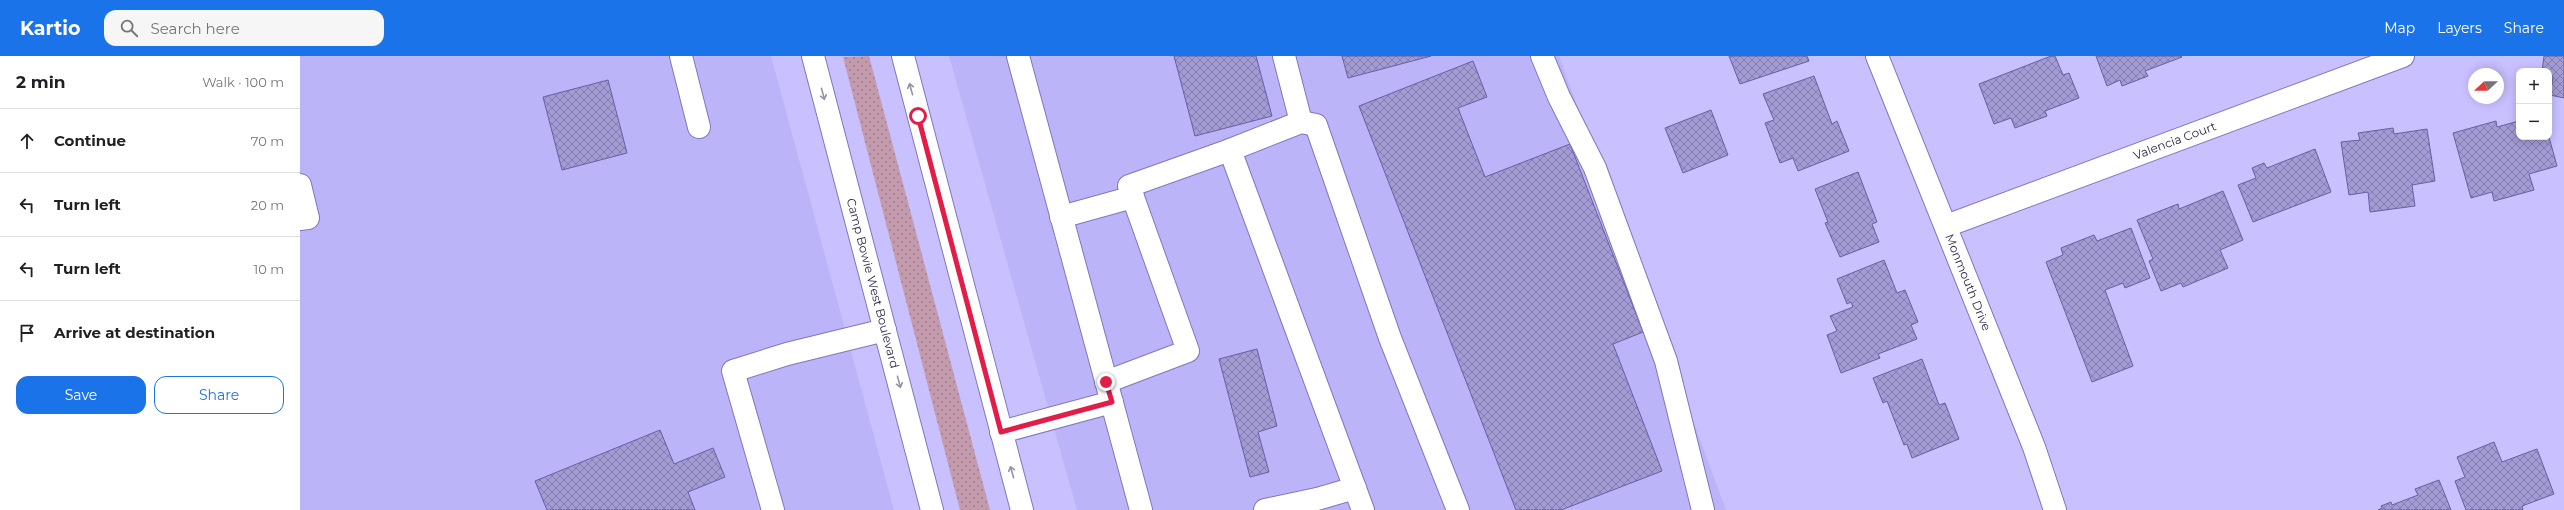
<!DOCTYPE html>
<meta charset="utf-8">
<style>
body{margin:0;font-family:Montserrat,sans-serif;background:#f6f6f6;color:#202124}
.controls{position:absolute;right:12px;top:12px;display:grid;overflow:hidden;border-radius:8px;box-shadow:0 2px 10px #0003}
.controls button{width:36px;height:36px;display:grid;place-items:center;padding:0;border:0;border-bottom:1px solid #e0e0e0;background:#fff;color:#202124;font:20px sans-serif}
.compass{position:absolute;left:2168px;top:12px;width:36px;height:36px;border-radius:50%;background:#fff;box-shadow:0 2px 10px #0003;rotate:248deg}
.stop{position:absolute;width:12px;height:12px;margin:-9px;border:3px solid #e11d48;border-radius:50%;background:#fff}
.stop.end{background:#e11d48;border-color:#fff;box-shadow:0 1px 4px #0008}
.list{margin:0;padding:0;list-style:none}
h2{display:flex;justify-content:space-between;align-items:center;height:52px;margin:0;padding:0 16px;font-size:17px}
h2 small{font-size:13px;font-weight:400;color:#757577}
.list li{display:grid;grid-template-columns:26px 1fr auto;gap:12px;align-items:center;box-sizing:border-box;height:64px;padding:0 16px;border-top:1px solid #e0e0e0}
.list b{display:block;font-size:15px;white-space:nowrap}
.list em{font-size:13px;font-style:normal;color:#757577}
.actions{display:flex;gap:8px;padding:12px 16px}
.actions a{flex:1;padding:9px 0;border:1px solid #1a73e8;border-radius:12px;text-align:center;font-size:14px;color:#1a73e8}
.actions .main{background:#1a73e8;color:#fff}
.icon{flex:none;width:22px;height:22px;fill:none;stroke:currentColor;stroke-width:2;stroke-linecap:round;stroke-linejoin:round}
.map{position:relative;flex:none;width:2264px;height:454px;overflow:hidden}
header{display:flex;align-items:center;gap:24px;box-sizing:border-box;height:56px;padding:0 20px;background:#1a73e8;color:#fff}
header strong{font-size:19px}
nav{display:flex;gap:22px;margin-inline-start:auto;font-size:14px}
.search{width:280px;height:36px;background:#f6f6f6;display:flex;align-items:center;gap:10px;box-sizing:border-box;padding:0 14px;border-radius:12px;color:#757577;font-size:15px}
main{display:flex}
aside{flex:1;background:#fff}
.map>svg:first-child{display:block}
</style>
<header>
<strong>Kartio</strong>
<div class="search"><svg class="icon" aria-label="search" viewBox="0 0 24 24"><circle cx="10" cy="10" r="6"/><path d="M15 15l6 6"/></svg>Search here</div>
<nav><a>Map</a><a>Layers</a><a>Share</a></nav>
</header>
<main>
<aside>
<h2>2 min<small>Walk · 100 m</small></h2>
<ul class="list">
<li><svg class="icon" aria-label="ahead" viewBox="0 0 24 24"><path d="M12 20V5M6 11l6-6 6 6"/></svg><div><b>Continue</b></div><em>70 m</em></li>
<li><svg class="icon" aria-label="left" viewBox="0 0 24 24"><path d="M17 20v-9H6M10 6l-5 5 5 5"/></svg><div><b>Turn left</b></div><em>20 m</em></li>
<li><svg class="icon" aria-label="left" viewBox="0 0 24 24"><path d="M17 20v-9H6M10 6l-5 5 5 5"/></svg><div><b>Turn left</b></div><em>10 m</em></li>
<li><svg class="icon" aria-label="arrive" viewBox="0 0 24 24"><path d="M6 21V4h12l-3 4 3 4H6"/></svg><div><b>Arrive at destination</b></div></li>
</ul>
<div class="actions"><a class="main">Save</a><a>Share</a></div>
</aside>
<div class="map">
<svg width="2264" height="454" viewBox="0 0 2264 454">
<defs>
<pattern id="grass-dots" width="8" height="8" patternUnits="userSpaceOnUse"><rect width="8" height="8" fill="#c49bad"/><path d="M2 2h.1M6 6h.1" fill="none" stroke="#a07e8f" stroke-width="1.8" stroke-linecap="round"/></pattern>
<pattern id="building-cross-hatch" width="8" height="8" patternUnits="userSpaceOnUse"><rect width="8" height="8" fill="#a29bd4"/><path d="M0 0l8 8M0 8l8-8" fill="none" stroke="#847eae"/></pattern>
</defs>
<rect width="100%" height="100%" fill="#c8c0ff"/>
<!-- built -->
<path fill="#bcb4f8" d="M0 0H471L594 454H0Z
M649 0H1259L1426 454H777Z"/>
<!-- grass -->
<path fill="url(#grass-dots)" d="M569 0 690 454H660L543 1Z"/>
<!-- building -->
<path fill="url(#building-cross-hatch)" stroke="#695da3" d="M874 0H956L972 60 895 80Z
M1042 0H1131L1048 22Z
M1429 0H1507L1509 5 1440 28Z
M1751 0H1755L1763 19 1769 17 1779 42 1745 55 1747 60 1715 72 1711 62 1694 68 1679 28Z
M1796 0H1881L1882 1 1845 15 1848 20 1822 30 1820 24 1807 30Z
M2244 0H2264V42L2250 39 2253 21 2249 20V15H2242Z
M1173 5 1187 41 1158 52 1185 121 1270 88 1343 276 1313 288 1362 415 1261 454H1216L1059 50Z
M1514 20 1532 68 1537 65 1549 95 1498 115 1493 102 1480 107 1465 67 1474 64 1463 38Z
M308 24 327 97 262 114 243 41Z
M1411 54 1428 99 1383 117 1365 72Z
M2196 65 2197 71 2219 65V81H2249L2257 110 2229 118 2234 134 2194 145 2192 136 2171 142 2153 77Z
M2093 72 2094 78 2127 73 2135 125 2112 129 2115 150 2070 156 2068 136 2049 139 2041 86 2060 84 2058 77Z
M2015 93 2031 136 1953 166 1938 129 1956 122 1952 112 1964 107 1967 112Z
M1558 116 1577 166 1572 168 1579 186 1540 201 1525 167 1528 166 1515 133Z
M1923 135 1943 184 1920 194 1928 212 1883 231 1881 227 1861 235 1849 205 1853 203 1837 164 1878 148 1879 153Z
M1831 172 1850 222 1825 232 1823 227 1805 234 1833 310 1792 326 1746 206 1763 199 1761 192 1794 179 1797 185Z
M1584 204 1597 237 1605 234 1618 266 1611 269 1617 283 1578 298 1580 302 1541 317 1527 279 1537 275 1530 260 1553 251 1551 246 1547 248 1537 223Z
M957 293 977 370 958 376 969 416 950 421 919 303Z
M1622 303 1639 349 1645 347 1659 383 1612 402 1607 388 1604 389 1587 345 1583 347 1573 322Z
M360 374 374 408 413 392 425 421 388 436 395 454H247L235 425Z
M2194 386 2202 406 2237 393 2254 438 2222 450 2223 454H2166L2155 425 2165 421 2157 401Z
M2139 424 2151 454H2078L2082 452 2081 450 2091 446 2092 449 2118 439 2115 433Z"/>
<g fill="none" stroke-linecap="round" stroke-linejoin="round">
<defs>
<g id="minor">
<path d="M381 0 399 71"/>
<path d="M718 0 841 454"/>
<path d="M984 0 1001 66 930 94 1063 454"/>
<path d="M1242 0 1259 41 1295 112 1366 305 1403 454"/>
<path id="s1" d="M1577 0 1734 391 1755 454"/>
<path d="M1001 66 1016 69 1090 282 1158 454"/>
<path d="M0 129 8 162 0 163"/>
<path d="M761 161 833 141"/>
<path id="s2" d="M1646 170 2103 0"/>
<path d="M806 326 888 295 829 130 930 94"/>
<path d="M701 376 812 346"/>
<path d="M473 454 433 315 487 298 585 274"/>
<path d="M965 454 1017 443 1055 432"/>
</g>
<g id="major">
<path id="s3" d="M513 0 632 454"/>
<path d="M603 0 722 454"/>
</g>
</defs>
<!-- minor casing -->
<use href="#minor" stroke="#8176bf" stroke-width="24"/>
<!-- major casing -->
<use href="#major" stroke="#8176bf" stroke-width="24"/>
<!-- minor -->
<use href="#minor" stroke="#fff" stroke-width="22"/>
<!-- major -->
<use href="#major" stroke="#fff" stroke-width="22"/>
</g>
<!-- one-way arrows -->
<defs><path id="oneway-shaft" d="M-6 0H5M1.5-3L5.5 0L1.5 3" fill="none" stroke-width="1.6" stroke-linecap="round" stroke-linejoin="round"/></defs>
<g stroke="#9694a4">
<use href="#oneway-shaft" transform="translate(611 33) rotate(-105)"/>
<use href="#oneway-shaft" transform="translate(523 38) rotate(75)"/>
<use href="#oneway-shaft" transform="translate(599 326) rotate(75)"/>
<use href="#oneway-shaft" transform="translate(712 416) rotate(-105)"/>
</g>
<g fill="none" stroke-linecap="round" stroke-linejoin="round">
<!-- route -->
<path stroke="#e11d48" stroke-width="5" d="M618 60 701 376 812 346 806 326"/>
</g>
<g text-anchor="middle" stroke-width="3" stroke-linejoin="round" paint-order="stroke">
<!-- street labels -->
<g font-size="12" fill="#2e2948" stroke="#e9e7ff">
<text dy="4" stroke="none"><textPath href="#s2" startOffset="244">Valencia Court</textPath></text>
<text dy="4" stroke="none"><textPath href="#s1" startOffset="244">Monmouth Drive</textPath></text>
<text dy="4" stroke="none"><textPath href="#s3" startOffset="235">Camp Bowie West Boulevard</textPath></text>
</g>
</g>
</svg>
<div class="controls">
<button>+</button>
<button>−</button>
</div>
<svg class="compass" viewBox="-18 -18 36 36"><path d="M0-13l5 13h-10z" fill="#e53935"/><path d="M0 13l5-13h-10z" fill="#757577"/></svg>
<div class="stop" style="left:618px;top:60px"></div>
<div class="stop end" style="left:806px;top:326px"></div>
</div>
</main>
